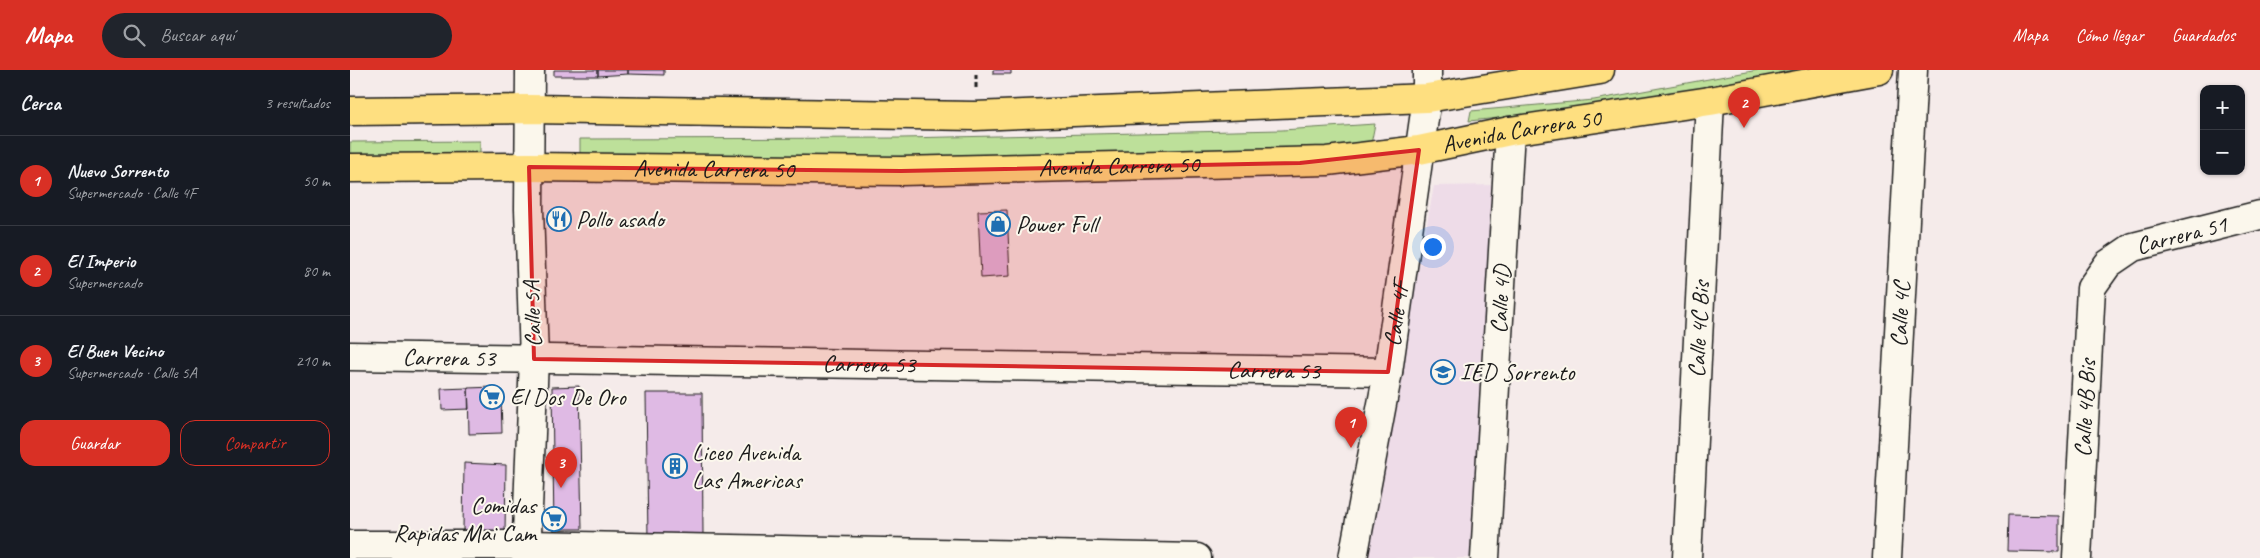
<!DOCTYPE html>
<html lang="es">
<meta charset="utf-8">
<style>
body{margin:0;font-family:Caveat,sans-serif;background:#20242c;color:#f1f3f6}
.controls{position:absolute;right:15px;top:15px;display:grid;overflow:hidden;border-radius:10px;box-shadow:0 1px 4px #0004}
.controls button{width:45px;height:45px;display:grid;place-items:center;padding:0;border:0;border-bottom:1px solid #363941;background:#171b24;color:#f1f3f6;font:25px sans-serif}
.you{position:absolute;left:1082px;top:176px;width:18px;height:18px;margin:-12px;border:4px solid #fff;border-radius:50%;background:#1a73e8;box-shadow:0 0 0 8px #1a73e833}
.badge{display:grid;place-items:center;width:32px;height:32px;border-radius:50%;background:#d93025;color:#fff;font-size:16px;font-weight:700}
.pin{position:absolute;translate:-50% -41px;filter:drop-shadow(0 1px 2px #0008)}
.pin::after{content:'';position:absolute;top:26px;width:18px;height:15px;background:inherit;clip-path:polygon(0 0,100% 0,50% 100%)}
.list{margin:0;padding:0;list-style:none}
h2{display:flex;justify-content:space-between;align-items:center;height:65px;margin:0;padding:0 20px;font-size:21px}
h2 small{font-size:16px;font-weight:400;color:#9ea1a6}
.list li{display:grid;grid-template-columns:32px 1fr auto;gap:15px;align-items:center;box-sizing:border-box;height:90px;padding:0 20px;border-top:1px solid #363941}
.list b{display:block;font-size:19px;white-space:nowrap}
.list p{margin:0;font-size:16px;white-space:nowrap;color:#9ea1a6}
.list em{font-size:16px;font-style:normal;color:#9ea1a6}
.actions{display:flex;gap:10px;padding:15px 20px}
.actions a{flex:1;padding:11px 0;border:1px solid #d93025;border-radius:15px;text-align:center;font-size:18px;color:#d93025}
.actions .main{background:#d93025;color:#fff}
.icon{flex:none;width:28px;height:28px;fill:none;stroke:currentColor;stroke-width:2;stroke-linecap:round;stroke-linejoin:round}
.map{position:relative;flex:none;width:1910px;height:488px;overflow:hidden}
header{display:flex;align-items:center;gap:30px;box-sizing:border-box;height:70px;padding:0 25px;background:#d93025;color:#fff}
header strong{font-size:24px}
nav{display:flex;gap:28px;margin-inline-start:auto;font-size:18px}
.search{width:350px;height:45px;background:#20242c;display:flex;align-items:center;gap:12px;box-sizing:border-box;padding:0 18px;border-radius:28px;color:#9ea1a6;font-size:19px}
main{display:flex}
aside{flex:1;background:#171b24}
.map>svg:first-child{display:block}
</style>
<header>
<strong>Mapa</strong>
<div class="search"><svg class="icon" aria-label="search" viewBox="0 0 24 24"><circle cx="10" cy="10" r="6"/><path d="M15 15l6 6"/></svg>Buscar aquí</div>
<nav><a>Mapa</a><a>Cómo llegar</a><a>Guardados</a></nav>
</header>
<main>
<aside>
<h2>Cerca<small>3 resultados</small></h2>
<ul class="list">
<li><span class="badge">1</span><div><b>Nuevo Sorrento</b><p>Supermercado · Calle 4F</p></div><em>50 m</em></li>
<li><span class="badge">2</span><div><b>El Imperio</b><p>Supermercado</p></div><em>80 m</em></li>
<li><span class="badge">3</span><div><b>El Buen Vecino</b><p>Supermercado · Calle 5A</p></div><em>210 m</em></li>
</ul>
<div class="actions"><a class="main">Guardar</a><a>Compartir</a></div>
</aside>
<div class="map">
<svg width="1910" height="488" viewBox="0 0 1910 488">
<rect width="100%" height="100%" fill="#f5ebea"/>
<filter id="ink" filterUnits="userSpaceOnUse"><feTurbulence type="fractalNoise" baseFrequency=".02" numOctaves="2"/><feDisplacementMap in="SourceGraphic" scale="10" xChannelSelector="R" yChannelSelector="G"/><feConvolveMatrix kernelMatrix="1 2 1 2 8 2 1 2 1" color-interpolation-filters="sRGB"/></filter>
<g filter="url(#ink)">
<!-- built -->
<path fill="#eedce8" d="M1149 115 1123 488H1015L1084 116Z"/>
<!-- green -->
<path fill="#bde09a" stroke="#6c7e5b" d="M1408 0H1486L1305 32 1119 51 1121 41 1244 30Z
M1025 54 1021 74 937 83 557 90 230 86V69L552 68 932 60Z
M130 71V89H0V72Z"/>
<!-- building -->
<path fill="#dfbae4" stroke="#1c1c1c" d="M204 0H248V6H204Z
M248 0H278V4L248 6Z
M278 0H314V5L278 4Z
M643 0H661V4H643Z
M657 140 660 206 631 208 628 141Z
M229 316 232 459H204L202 317Z
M144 317 151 325 152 363 119 364 118 318Z
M118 318 119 339 92 340 91 319Z
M296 323H352L353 468 298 469Z
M114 393 156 395 155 461 113 460Z
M1658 445 1709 446V482L1657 481Z"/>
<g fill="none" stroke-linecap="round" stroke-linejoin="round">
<defs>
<g id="minor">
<path id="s1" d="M0 286 1038 302"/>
<path d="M0 475H177L847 488"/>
<path d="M176 488 184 289 179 139 180 0"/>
<path id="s2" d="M1003 488 1038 302 1077 28V0"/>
<path id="s3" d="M1135 488 1160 61"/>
<path id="s4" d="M1337 488 1360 31"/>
<path id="s5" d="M1537 488 1563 0"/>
<path id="s6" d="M1727 488 1741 218 1758 194 1783 177 1910 145"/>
</g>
<g id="major">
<path d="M0 41 180 39 625 46 1077 28 1250 0"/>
<path id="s7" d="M0 98 179 97 551 101 977 91 1069 80 1160 61 1360 31 1529 0"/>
</g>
</defs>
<!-- minor casing -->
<use href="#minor" stroke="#1c1c1c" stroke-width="31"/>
<!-- major casing -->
<use href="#major" stroke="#1c1c1c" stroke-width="31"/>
<!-- path -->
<path stroke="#1c1c1c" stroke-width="3" stroke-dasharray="5 4" stroke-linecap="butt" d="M626 18V0"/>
<!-- minor -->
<use href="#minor" stroke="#fbf7ec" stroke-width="28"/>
<!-- major -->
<use href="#major" stroke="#fedf80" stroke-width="28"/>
</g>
</g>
<!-- marked area -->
<path fill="#d62828" fill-opacity="0.2" stroke="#d62828" stroke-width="4" stroke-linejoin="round" d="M1069 80 1038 302 184 289 179 97 551 101 950 93Z"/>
<!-- icons -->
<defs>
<symbol id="restaurant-ring" viewBox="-11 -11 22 22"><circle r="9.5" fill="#fbf7ec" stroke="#1f6fb2" stroke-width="1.5"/><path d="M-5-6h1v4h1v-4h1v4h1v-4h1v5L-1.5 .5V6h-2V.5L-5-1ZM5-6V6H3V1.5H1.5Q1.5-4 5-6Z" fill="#1f6fb2"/></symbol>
<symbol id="shop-ring" viewBox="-11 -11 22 22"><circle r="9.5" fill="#fbf7ec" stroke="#1f6fb2" stroke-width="1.5"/><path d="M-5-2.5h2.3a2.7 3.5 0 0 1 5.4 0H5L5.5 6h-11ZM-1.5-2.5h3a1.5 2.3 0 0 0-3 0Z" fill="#1f6fb2"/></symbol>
<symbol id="school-ring" viewBox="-11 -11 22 22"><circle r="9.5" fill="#fbf7ec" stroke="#1f6fb2" stroke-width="1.5"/><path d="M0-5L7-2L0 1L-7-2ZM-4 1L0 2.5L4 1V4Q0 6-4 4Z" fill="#1f6fb2"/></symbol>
<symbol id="supermarket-ring" viewBox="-11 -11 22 22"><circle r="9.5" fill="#fbf7ec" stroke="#1f6fb2" stroke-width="1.5"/><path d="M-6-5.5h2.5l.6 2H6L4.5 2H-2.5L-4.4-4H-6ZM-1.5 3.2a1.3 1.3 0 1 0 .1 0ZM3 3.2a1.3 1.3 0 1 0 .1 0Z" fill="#1f6fb2"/></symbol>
<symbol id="building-ring" viewBox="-11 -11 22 22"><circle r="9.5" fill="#fbf7ec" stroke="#1f6fb2" stroke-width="1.5"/><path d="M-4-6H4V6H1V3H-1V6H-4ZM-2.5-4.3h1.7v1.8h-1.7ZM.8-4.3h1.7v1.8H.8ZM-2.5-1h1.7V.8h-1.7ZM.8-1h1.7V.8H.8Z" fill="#1f6fb2"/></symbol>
</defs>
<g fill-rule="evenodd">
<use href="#restaurant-ring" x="195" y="135" width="28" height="28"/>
<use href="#shop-ring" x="634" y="140" width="28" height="28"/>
<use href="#school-ring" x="1079" y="288" width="28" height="28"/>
<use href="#supermarket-ring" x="128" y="313" width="28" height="28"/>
<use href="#building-ring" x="311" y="382" width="28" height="28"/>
<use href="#supermarket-ring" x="190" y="435" width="28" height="28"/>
</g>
<g text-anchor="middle" stroke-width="4" stroke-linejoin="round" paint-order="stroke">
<!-- street labels -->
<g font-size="24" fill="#1c1c1c" stroke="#fbf7ec">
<text dy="8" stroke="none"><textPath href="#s7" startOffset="1174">Avenida Carrera 50</textPath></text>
<text dy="8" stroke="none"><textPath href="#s7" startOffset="769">Avenida Carrera 50</textPath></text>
<text dy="8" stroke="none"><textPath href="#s7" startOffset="364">Avenida Carrera 50</textPath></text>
<text dy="8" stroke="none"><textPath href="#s6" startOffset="380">Carrera 51</textPath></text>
<text dy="8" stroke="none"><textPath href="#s3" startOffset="259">Calle 4D</textPath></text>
<text transform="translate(182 244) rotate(-92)" y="8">Calle 5A</text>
<text dy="8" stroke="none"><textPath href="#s5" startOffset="244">Calle 4C</textPath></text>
<text dy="8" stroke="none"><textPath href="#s2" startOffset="248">Calle 4F</textPath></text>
<text dy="8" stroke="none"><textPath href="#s4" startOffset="229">Calle 4C Bis</textPath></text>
<text dy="8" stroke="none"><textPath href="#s1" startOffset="99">Carrera 53</textPath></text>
<text dy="8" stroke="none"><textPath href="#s1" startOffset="519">Carrera 53</textPath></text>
<text dy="8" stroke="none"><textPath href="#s1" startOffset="924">Carrera 53</textPath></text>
<text dy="8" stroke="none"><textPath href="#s6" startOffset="150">Calle 4B Bis</textPath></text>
</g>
<!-- poi labels -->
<g font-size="24" fill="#1c1c1c" stroke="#fbf7ec" text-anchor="start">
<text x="226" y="157">Pollo asado</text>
<text x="666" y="162">Power Full</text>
<text x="1110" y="310">IED Sorrento</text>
<text x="160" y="335">El Dos De Oro</text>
<text x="342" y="390">Liceo Avenida<tspan x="342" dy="28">Las Americas</tspan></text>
<text x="186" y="443" text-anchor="end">Comidas<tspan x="186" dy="28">Rapidas Mai Cam</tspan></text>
</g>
</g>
</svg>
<div class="controls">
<button>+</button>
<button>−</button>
</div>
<div class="you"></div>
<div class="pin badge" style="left:1001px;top:378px">1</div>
<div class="pin badge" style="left:1394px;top:58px">2</div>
<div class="pin badge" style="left:211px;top:418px">3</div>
</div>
</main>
